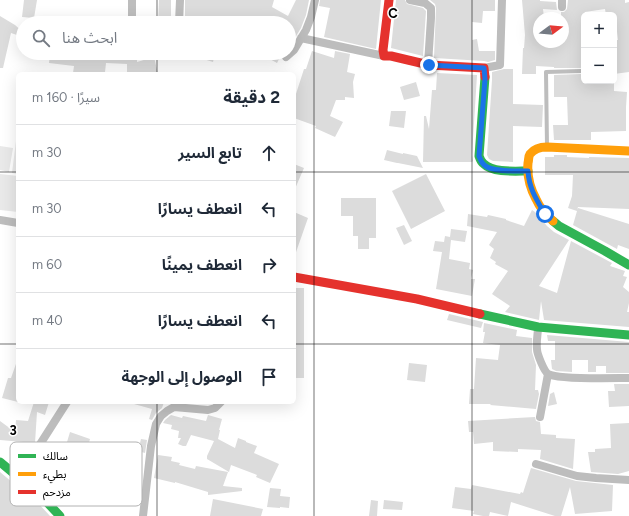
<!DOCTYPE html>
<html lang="ar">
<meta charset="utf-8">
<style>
body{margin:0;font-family:Figtree,"Noto Sans Arabic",sans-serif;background:#f6f6f7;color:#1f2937;direction:rtl}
.controls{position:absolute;right:12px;top:12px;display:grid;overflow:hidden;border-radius:6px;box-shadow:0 4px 16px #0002}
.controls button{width:36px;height:36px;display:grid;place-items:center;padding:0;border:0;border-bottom:1px solid #e0e1e3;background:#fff;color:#1f2937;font:20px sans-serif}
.compass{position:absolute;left:533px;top:12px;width:36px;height:36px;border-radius:50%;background:#fff;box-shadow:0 4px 16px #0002;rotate:74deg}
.stop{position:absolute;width:12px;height:12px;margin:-9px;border:3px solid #1a73e8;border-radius:50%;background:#fff}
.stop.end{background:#1a73e8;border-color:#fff;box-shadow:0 1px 4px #0008}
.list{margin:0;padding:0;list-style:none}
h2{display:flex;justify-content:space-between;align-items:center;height:52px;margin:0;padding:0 16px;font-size:17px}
h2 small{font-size:13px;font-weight:400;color:#747a83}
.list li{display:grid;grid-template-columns:26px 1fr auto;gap:12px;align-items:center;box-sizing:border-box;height:56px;padding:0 16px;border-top:1px solid #e0e1e3}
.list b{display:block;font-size:15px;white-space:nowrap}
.list em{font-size:13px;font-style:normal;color:#747a83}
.icon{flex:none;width:22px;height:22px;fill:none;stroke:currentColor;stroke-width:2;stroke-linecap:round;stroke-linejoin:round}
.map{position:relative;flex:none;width:629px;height:516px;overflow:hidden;direction:ltr}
.search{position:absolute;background:#fff;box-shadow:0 4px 16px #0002;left:16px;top:16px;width:280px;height:44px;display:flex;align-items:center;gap:10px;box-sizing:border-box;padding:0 14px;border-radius:22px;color:#747a83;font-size:15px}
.panel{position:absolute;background:#fff;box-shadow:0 4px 16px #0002;left:16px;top:72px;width:280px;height:332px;border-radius:6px;direction:rtl}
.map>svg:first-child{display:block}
</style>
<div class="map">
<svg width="629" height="516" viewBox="0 0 629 516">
<rect width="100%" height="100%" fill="#fff"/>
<!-- green -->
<path fill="#e9e9e9" d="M16 141H18V174L12 173Z
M0 146 13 148 9 172 0 170Z
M0 174 18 176V212L0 210Z"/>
<!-- building -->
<path fill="#dcdcdc" d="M24 0H37L34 18 22 17Z
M159 0H171V23H158Z
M185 0H274L272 7 288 16 296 0H309L306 15 301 28 293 41 289 39V23H185Z
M320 0H381L376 49 324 37 330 8 319 6Z
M396 0H405L407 4 423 8 426 11 423 56 391 48Z
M430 0H495V11H483L482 23 472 22V40L477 39 479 51H495V60L488 62 484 61 434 58 436 8 435 4Z
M522 0H540V1L556 2 557 10 543 9 544 18H539V42H563V18H561V12H564L567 9 568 0H625V3L629 2V72L614 74V40H618L616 23H614V15H606L605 9 585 12V15H584V41H581V68H554V67L536 66V74H522L523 48H524L525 35Z
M0 16 15 25 23 32V37L11 33 3 68H0Z
M312 51 334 58 335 51 350 54 347 72 355 74 353 82 354 98 345 97V100H336L330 116 343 122 335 137 315 128 316 126 294 118V100L304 69H306Z
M50 53H137V62L154 57 158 74H127V64L106 63 105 72H98L97 74 73 73 74 66 49 63Z
M192 53H215L213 62 191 55Z
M259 53H282L277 63Z
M504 69H513V104L543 105 542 127 513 126V162L493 161 489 159 487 155 492 80V72Z
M437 73 477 75 472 155 473 161 472 162H423L424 116H426L429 129 432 90H436Z
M581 74V76H584V81H614V91L627 92 626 107V131L591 132V140H554L553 125H568L567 97H554V75Z
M416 82 420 96 404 100 400 87Z
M391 111H406L404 128 389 126Z
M387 150 403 154V153L417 156 423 168 398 163H397L384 160Z
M554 155H567V157L589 158V157L629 158V209L578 207 577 210 578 208 629 224V249L618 245 617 249 573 225 577 211 568 208 572 196 573 175H545V157H554Z
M294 164 304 168 294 191Z
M426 174 445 211 411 229 392 191Z
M341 198H376V238H369V249H358V236H353V216H341Z
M532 210 535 212 547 226 554 232 569 240 539 286 557 293 571 241 612 263 610 266 625 271 623 276 627 277 623 287 629 292V303L627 312H629V327L544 320 541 301 539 320 505 312 510 306 492 294 508 271 495 264 496 262 490 258 494 249 489 245 497 232 467 226 468 214 487 217 488 215 506 219V220L524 226Z
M294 212 308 218 295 255 294 254Z
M404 225 412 241 404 245 396 228Z
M451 229 467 231 465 242 451 240 449 259 470 263 469 269 473 270 471 279H475L472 296 436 289 442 252 433 251 435 241 444 242 445 236 450 237Z
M294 288H304V378H294Z
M449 314 483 322 481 328 447 320Z
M484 323 517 330 516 336 532 338V352L536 365 535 390H538L539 394 536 409 490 405 491 404H469L470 389H474L476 358 498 360 500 345 483 343 485 332H483Z
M547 335 629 342V373H606V366H596V372H588V360H572V372L556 371 552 369 551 360H555V341H548Z
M17 361H18V402L2 398 8 378H11Z
M409 363 427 365 425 382 407 380Z
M614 384H629V406L609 407 608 391H615Z
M554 392 557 404 548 406 550 394Z
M34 402H49L45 415 37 412 35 443 0 440V421L15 432 16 420 28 421Z
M134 402H164L162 408 156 413 152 420 149 419 152 409 134 404Z
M171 415 182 418 183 416 206 421 208 415 222 419 219 430H220L218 439 235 448 238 438 246 441V442L257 446 254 453 279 464 270 483 256 477 257 475 231 465 229 472 207 459V456L214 441 191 435 186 446H183L178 444 181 438H178L179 431 171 429 172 425 163 423 165 420Z
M535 417 536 421 540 422 541 434 556 435V438L575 439 573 469 540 459 541 450 518 449V452L493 451V442L474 444 473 432H469L468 421Z
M629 423V471L618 474 591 472 588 452H595V449L611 448 610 424Z
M70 432 90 439 78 482 67 478 70 465 61 462Z
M141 439 147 440 145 453 138 451Z
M158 455 172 457 171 461 180 463 179 465 195 469 196 466 228 472 223 486 242 488V491L208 495V492L175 482V483L154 478Z
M531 468 576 481 613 485 612 511 575 514 570 487 561 516H555L511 502 508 516 490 512 489 516H483L473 514 474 511 452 508 455 487 471 489 472 485 520 494 521 492 523 493Z
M0 472 19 488 33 506 38 503 50 516H0Z
M270 488 281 489 280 496 290 497 289 508 280 507V508L267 507Z
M213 499 263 509 261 516H210Z
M371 500 378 501 377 516H369Z
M384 500 403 502 402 510 383 509Z"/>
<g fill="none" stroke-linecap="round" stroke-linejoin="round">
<!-- lane -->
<path stroke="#bdbdbd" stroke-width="4" d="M547 146 546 72 581 71"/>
<!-- street -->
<path stroke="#bdbdbd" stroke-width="8" d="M410 0 425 3 431 8V18L428 64
M562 7V0
M132 23V0
M179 23 180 0
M301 38 384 56
M286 57 294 50 306 30 311 17 315 0
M484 68 500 65 502 0
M0 220 18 223
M538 327C538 334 536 342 537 349 537 354 544 371 548 374 558 380 615 378 629 378
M540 417 548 374
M536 464 577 476 596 478 629 480
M21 479 37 449 67 402
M143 516 151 446 156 424 161 416 167 411 174 407 208 410 215 408 221 402"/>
<!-- fast -->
<path stroke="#30b455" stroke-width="9" d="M485 77 479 156C480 159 481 162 484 164 493 173 516 171 528 171
M553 221 559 226 605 251 629 265
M480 314 538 327 629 335
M0 462 43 498 60 516"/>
<!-- slow -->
<path stroke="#ff9f0a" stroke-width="9" d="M553 221C546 215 540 208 536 199 530 188 527 175 528 163 529 160 528 157 530 154 534 149 541 147 547 147L629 151"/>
<!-- jam -->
<path stroke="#e5322d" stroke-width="9" d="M389 0 383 50 384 56H391L429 65 484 68 485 77
M294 277 417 299 480 314"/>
</g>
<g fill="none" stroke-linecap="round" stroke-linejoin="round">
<!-- route -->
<path stroke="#1a73e8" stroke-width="5" d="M429 65 484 68 485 79 479 156C481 161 482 164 487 167 495 172 518 171 528 171 529 188 536 199 545 214"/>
</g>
<!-- grid -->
<path fill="none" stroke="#000" stroke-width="1" stroke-opacity="0.55" d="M157 0V23M314 0V516M472 0V516M157 53V74M0 172H18M294 172H629M0 344H18M294 344H629M157 402V516"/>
<!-- legend -->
<rect x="10" y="442" width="132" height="64" rx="6" fill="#fff" stroke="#b2b2b2" stroke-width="1"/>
<rect x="18" y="454" width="18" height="4" fill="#30b455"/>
<rect x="18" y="472" width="18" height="4" fill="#ff9f0a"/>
<rect x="18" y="490" width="18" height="4" fill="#e5322d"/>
<g font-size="11" fill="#000">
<text x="43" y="460">سالك</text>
<text x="43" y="478">بطيء</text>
<text x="43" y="496">مزدحم</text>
</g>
<g font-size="13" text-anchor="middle" font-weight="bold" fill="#000" stroke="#fff" stroke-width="3" stroke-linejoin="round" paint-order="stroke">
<text x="393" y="18">C</text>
<text x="13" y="435">3</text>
</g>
</svg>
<div class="controls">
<button>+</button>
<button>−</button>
</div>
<svg class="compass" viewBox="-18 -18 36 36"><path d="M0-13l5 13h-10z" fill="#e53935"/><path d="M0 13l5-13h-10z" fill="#747a83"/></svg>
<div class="stop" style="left:545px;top:214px"></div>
<div class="stop end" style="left:429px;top:65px"></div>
<div class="search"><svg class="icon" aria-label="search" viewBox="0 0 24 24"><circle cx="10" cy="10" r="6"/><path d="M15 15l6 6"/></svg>ابحث هنا</div>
<section class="panel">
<h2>2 دقيقة<small>سيرًا · 160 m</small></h2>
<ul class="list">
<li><svg class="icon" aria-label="ahead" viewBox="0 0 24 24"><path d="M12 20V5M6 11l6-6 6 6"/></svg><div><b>تابع السير</b></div><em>30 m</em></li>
<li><svg class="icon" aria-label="left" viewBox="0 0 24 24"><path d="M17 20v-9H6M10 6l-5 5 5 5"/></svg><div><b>انعطف يسارًا</b></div><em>30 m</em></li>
<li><svg class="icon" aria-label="right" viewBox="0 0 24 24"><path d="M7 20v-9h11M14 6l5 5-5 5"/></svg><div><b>انعطف يمينًا</b></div><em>60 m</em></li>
<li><svg class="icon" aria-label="left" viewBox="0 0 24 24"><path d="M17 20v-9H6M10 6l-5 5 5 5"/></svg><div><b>انعطف يسارًا</b></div><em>40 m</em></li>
<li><svg class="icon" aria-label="arrive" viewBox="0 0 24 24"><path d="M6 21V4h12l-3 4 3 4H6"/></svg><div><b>الوصول إلى الوجهة</b></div></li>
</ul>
</section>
</div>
